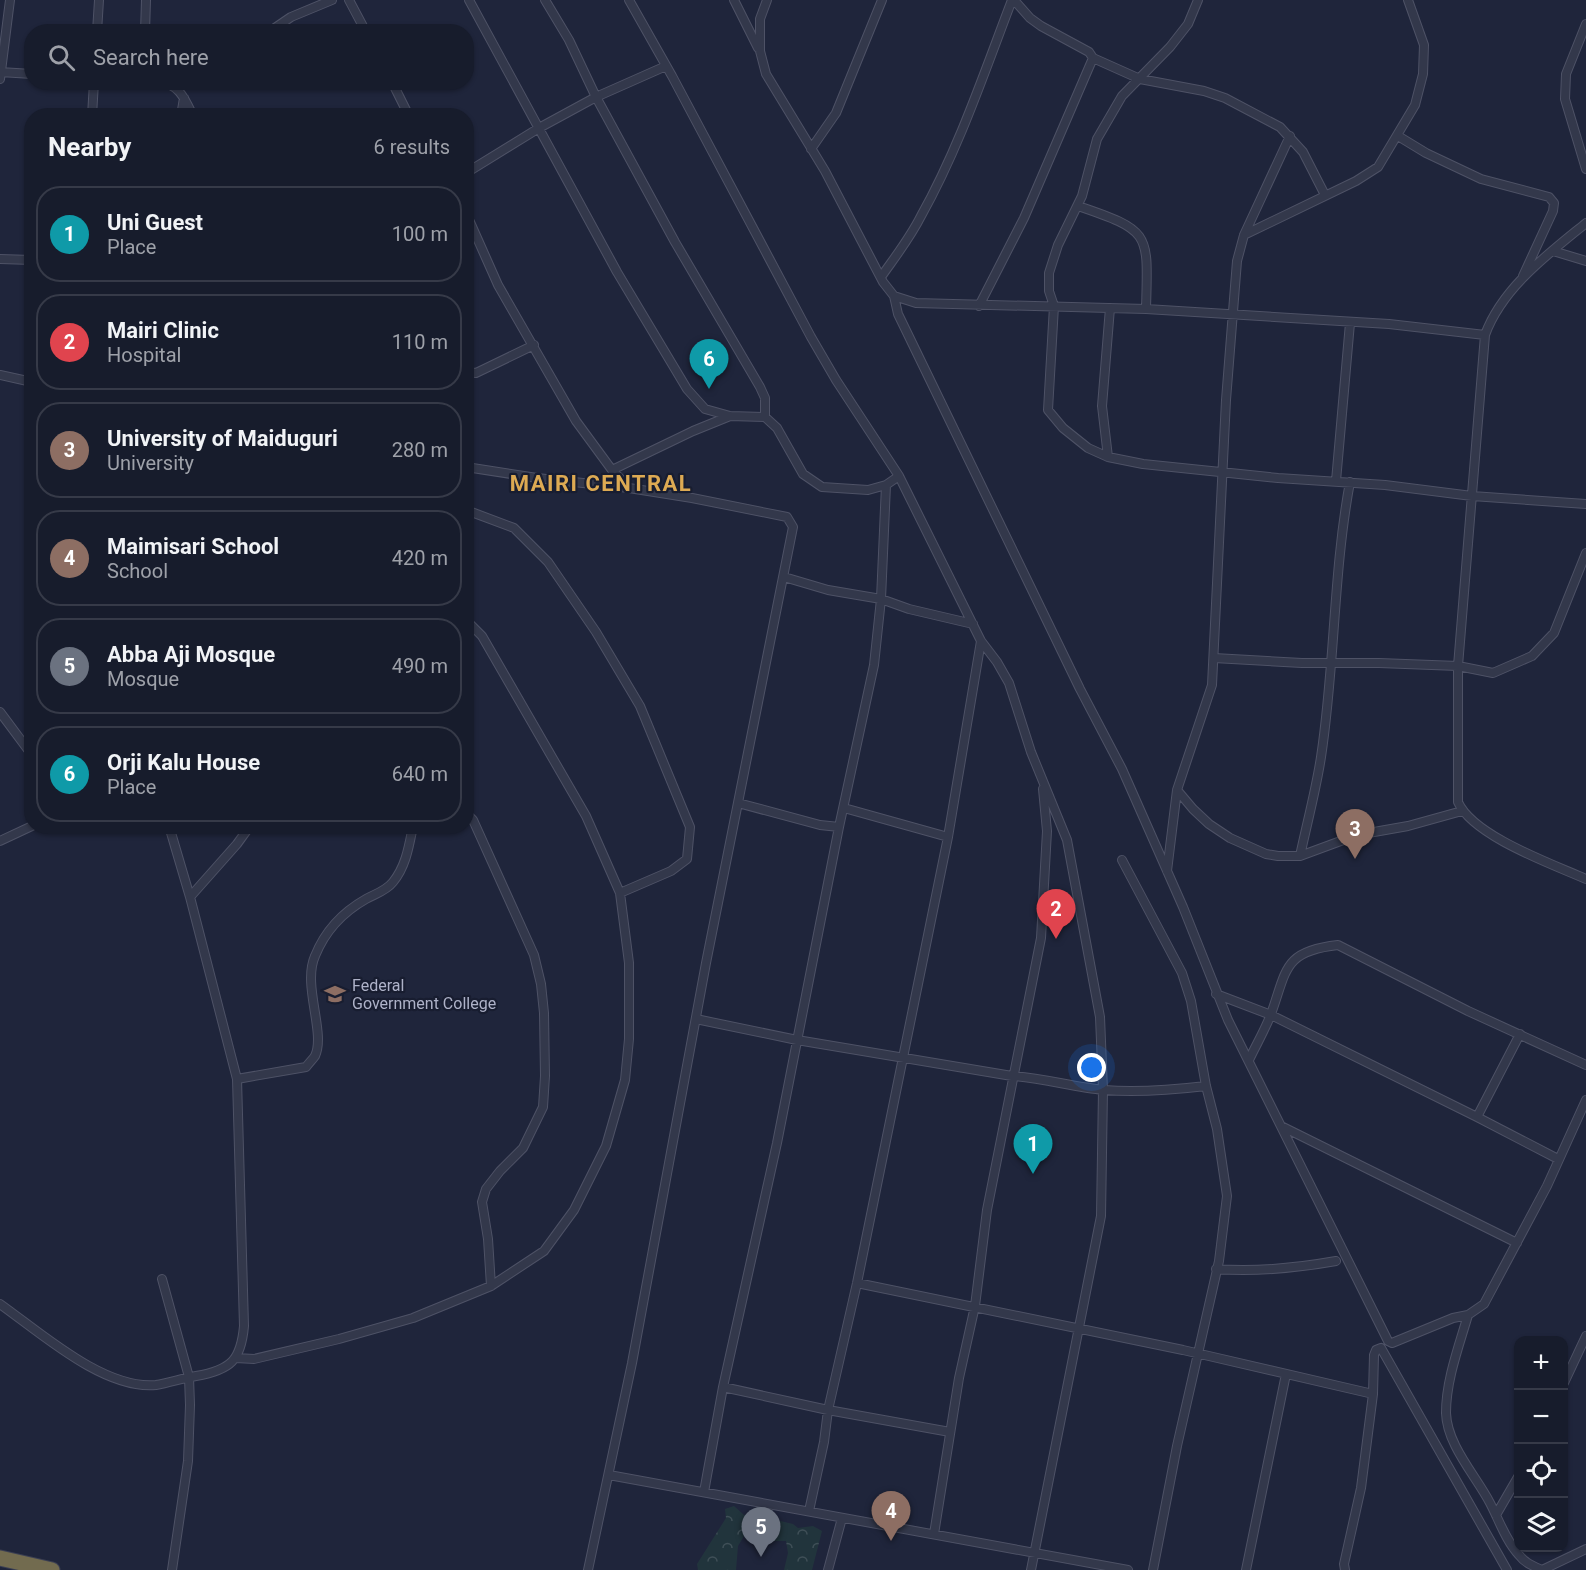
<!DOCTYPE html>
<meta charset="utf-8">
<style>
body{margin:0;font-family:Roboto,sans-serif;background:#242938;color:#f1f3f6}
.controls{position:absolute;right:18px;bottom:18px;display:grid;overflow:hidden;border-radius:12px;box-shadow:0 2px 4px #0004}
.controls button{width:54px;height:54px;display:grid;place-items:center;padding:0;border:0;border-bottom:2px solid #363a48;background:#171c2c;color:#f1f3f6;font:30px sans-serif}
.you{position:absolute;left:1092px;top:1068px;width:21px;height:21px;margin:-15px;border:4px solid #fff;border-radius:50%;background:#1a73e8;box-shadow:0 0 0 9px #1a73e833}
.badge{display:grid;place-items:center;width:39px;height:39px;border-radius:50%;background:#7b94ff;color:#fff;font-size:20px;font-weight:700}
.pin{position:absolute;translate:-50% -50px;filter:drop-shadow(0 2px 3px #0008)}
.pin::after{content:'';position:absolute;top:32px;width:21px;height:18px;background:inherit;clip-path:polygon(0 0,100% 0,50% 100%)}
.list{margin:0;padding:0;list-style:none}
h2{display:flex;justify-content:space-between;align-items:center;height:78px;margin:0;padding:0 24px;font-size:26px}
h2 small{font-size:20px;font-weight:400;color:#9ea1a9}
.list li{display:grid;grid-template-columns:39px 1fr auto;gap:18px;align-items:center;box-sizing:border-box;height:96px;margin:0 12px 12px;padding:0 12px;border:2px solid #363a48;border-radius:24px}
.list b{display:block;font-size:22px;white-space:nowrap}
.list p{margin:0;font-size:20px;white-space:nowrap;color:#9ea1a9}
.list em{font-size:20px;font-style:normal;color:#9ea1a9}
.icon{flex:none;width:33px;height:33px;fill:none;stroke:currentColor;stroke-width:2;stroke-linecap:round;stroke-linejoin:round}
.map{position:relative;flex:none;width:1586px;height:1570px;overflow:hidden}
.search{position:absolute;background:#171c2c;box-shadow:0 2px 4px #0004;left:24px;top:24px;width:450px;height:66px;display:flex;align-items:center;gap:15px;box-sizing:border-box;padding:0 21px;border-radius:24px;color:#9ea1a9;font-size:22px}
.panel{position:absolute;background:#171c2c;box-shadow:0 2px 4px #0004;left:24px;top:108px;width:450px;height:726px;border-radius:24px}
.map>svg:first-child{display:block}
</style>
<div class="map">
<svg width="1586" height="1570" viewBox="0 0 1586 1570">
<defs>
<pattern id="forest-crowns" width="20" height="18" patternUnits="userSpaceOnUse" patternTransform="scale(1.5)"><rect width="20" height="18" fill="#21343c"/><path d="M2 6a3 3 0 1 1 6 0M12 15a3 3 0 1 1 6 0" fill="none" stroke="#3f4f57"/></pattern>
</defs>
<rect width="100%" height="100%" fill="#1f253b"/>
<!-- forest -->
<path fill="url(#forest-crowns)" d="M734 1506 744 1515 759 1511 769 1513 776 1520 793 1524 798 1528 813 1526 822 1531 812 1570H784L788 1553 786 1541H764L744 1536 738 1546 736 1570H698L697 1564 726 1518 725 1509Z"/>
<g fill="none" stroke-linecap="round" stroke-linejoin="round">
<defs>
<path id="street" d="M349 0 366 32
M469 0 617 272 687 389 705 409 730 416 765 417 777 428 803 474 822 487 868 490 886 485
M545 0 569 40 596 97 675 242 760 387 765 398V417
M629 0 672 76 811 337 836 380 899 476 981 641 997 662 1009 683 1031 752 1067 840 1100 1017 1103 1090 1101 1216 1031 1570
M734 0 758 48
M767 0 760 19V51L766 74 825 171 883 282 894 296 898 314 1080 689 1122 769 1183 907 1228 1020 1388 1341 1392 1343 1453 1318 1468 1315 1484 1304 1547 1186 1586 1100
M1198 0 1188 24 1170 47 1122 96 1097 139 1082 196 1058 245 1049 273V291L1054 306 1048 410 1063 428 1088 448 1108 457 1143 464 1278 478 1385 485 1472 496 1586 504
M1586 24 1566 74 1565 99 1586 169
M97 32 99 0
M145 32 146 0
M269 32 291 17 332 0
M1093 58 1140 79 1204 91 1225 98 1280 127 1303 152 1325 195
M0 72 32 74
M0 79 10 0
M158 82C179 83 185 99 193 116
M392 82 409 116
M92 116 94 82
M181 116 184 98
M1398 136 1426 153 1481 179 1549 197 1554 203 1553 211 1523 276
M811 149 836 113 882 0
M466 173 539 128 596 97 666 66
M1078 206C1152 231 1148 233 1146 309
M466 213 498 285 576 421 612 470 628 487
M1586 223C1548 254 1502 288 1485 335L1458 666V802C1473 836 1552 864 1586 879
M1244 235 1356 181 1378 167 1415 105 1423 74 1424 45 1408 0
M1553 251 1586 261
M0 259 32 260
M881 277C895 257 910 238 921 216 959 148 984 73 1012 0
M894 296 916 303 1146 309 1389 324 1485 335
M979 306 1024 218 1093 58 1089 52 1041 26 1030 18 1014 0
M466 372 476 373 534 345
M0 375 32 382
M1108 457 1102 406 1110 308
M466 467 537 478 629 488 692 498 787 517 793 527 706 963 632 1363 588 1570
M612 470 693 431 730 416
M1336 481 1350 323
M466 510 514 528 548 562 596 632 640 706 690 827 687 859 671 871 620 893
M784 577 828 590 881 599 909 609 973 624
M1214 658 1302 663H1379L1458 666 1493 673 1532 656 1554 633 1586 553
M0 712 32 755
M1177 790 1193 809 1209 824 1230 838 1266 854 1278 856H1300L1357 835 1408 826 1462 811
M738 803 820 825 839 827
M844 808 948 837
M466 813 473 820 534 955 541 984 544 1013 545 1076 543 1107 523 1148 500 1171 486 1189 482 1202 488 1239 491 1286
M0 841 32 826
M1300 856C1307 823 1316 790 1321 757 1335 666 1333 573 1350 482
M1122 860 1182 973 1191 1001 1206 1086 1217 1129 1227 1196 1219 1261 1177 1446 1153 1570
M1167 871 1177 790 1212 685 1226 400 1237 261 1244 235 1290 136
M190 897 237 844 250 826
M1216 994 1271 1015 1477 1117 1558 1159
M696 1019 797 1040 1012 1076C1043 1078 1073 1087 1104 1090 1139 1093 1172 1090 1206 1086
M1249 1060C1256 1045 1265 1030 1271 1014 1287 970 1283 951 1338 945L1468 1011 1586 1065
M237 1079 306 1067C309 1063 313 1059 315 1056 326 1033 302 985 315 956 325 931 343 912 366 899 375 894 386 891 393 882 406 866 409 846 413 826
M1477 1117 1520 1034
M1281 1126 1517 1243
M1216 1269C1257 1272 1297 1268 1336 1261
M162 1279 189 1377 190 1405 188 1461 172 1570
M857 1283 1183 1350 1373 1394
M0 1304C41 1333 104 1390 156 1385 169 1383 183 1378 196 1376 231 1370 241 1360 244 1326L237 1079 190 897 169 826
M1468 1315C1459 1346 1446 1380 1446 1413 1447 1445 1476 1476 1490 1503 1499 1520 1506 1541 1519 1555 1525 1563 1533 1566 1542 1570L1586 1549
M236 1358 254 1359 339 1339 413 1318 491 1286 544 1251 574 1210 606 1146 625 1080 629 1039V963L620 893 586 816 482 636 466 620
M1564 1383 1586 1336
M723 1387 828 1410 950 1432
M609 1475 1128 1570
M704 1492 723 1387 777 1143 839 827 874 665 881 599 886 485 899 476
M809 1511 824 1442 828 1410 857 1283 948 837 981 641
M1496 1515 1518 1477
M934 1534 959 1378 975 1306 987 1210 1041 938 1047 831 1043 789
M828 1570 842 1518
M1246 1570 1286 1374
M1345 1570 1344 1564 1361 1488 1373 1394 1374 1355 1376 1350 1381 1348 1507 1570"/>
<path id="highway" d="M0 1558 52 1570"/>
</defs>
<!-- street casing -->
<use href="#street" stroke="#4e5266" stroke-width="10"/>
<!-- highway casing -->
<use href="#highway" stroke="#3b3f53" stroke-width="17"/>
<!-- street -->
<use href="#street" stroke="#33384b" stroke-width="8"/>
<!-- highway -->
<use href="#highway" stroke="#726b4f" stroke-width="15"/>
</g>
<!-- icons -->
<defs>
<symbol id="school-bare" viewBox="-9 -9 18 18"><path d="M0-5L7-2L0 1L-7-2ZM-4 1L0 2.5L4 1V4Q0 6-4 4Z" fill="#8d6e63" stroke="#181d30" stroke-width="2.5" paint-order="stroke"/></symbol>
</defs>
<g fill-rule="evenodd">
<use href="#school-bare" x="320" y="979" width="30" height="30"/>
</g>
<g text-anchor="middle" stroke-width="4.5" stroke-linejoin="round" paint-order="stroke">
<!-- poi labels -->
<g font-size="16" fill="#aeb2c8" stroke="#181d30" text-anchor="start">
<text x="352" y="991">Federal<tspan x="352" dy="18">Government College</tspan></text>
</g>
<!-- district labels -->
<g font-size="22" font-weight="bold" letter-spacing="1.5" fill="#ddaa53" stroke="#181d30">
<text x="601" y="491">MAIRI CENTRAL</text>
</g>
</g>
</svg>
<div class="controls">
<button>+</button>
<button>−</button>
<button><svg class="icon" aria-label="locate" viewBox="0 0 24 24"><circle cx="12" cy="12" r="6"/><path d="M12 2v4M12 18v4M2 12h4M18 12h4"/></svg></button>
<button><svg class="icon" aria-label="layers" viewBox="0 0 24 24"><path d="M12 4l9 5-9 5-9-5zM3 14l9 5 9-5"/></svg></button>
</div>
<div class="you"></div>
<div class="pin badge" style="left:1033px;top:1174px;background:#0f9aa8">1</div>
<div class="pin badge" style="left:1056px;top:939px;background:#e0444e">2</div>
<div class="pin badge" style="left:1355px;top:859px;background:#8d6e63">3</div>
<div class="pin badge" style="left:891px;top:1541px;background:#8d6e63">4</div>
<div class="pin badge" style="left:761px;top:1557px;background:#6b7280">5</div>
<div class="pin badge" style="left:709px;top:389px;background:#0f9aa8">6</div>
<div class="search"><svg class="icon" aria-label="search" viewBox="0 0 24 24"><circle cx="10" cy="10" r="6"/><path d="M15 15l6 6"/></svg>Search here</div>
<section class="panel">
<h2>Nearby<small>6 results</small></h2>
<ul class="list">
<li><span class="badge" style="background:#0f9aa8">1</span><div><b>Uni Guest</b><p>Place</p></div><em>100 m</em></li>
<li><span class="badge" style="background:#e0444e">2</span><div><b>Mairi Clinic</b><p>Hospital</p></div><em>110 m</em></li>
<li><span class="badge" style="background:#8d6e63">3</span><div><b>University of Maiduguri</b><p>University</p></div><em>280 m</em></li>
<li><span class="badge" style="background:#8d6e63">4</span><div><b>Maimisari School</b><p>School</p></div><em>420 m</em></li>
<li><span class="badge" style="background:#6b7280">5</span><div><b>Abba Aji Mosque</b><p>Mosque</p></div><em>490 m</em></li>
<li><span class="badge" style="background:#0f9aa8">6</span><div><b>Orji Kalu House</b><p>Place</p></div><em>640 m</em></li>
</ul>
</section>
</div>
